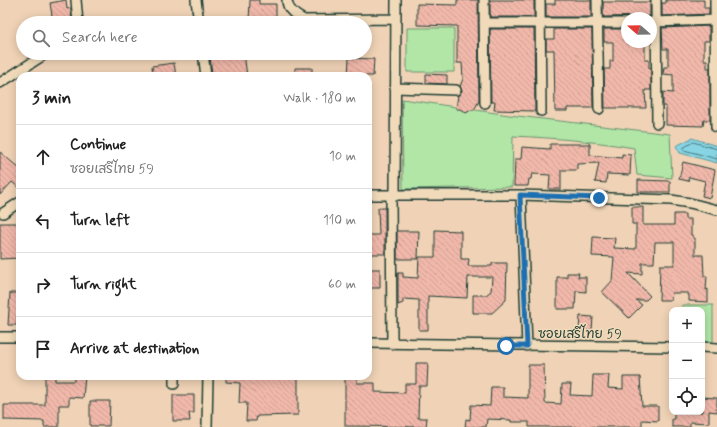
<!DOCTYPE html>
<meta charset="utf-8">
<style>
body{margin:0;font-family:Mynerve,"Playpen Sans Thai",sans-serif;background:#f2f2f2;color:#222}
.controls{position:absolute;right:12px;bottom:12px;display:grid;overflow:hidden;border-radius:8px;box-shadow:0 2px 10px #0003}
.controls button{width:36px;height:36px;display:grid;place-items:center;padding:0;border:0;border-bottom:1px solid #e0e0e0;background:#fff;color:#222;font:20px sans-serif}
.compass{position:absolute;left:621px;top:12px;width:36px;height:36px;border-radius:50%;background:#fff;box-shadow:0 2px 10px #0003;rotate:290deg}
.stop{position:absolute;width:12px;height:12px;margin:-9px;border:3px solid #1f6fb2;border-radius:50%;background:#fff}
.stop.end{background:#1f6fb2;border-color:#fff;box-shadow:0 1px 4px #0008}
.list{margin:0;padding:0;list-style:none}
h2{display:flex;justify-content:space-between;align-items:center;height:52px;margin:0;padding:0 16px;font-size:17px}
h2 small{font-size:13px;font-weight:400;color:#767676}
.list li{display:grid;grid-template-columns:26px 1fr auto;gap:12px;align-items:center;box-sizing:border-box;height:64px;padding:0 16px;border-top:1px solid #e0e0e0}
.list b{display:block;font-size:15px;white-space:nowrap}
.list p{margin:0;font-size:13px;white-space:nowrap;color:#767676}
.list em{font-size:13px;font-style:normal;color:#767676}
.icon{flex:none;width:22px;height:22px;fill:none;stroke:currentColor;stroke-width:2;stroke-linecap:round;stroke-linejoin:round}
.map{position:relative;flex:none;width:717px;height:427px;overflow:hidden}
.search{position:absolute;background:#fff;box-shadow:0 2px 10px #0003;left:16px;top:16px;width:356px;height:44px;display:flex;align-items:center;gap:10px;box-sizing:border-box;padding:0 14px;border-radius:22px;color:#767676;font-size:15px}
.panel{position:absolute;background:#fff;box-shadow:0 2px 10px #0003;left:16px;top:72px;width:356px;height:308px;border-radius:12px}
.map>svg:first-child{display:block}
</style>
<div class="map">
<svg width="717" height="427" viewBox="0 0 717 427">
<defs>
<pattern id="building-back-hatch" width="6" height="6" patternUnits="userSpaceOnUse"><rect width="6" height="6" fill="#f1b8aa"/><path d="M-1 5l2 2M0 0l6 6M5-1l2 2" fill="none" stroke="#ce9f93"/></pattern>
</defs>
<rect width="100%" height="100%" fill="#f0d3b6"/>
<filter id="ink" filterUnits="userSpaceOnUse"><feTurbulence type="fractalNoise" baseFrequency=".025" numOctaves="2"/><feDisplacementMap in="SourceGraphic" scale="8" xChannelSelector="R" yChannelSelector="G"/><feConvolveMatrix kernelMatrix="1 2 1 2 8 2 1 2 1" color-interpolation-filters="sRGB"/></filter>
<g filter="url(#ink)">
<!-- grass -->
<path fill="#b1e6a7" stroke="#68926e" d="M407 28H454V72H407Z
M402 99 509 115 670 134 672 178 637 175 634 148C594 141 554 138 513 136L512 187 403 189Z
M682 305H713V342H702V310H682Z"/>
<!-- water -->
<path fill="#86d4e4" stroke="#5d989e" d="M692 138 717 146V163L680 153 676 146Z"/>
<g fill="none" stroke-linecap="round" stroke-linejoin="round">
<!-- shore -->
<path stroke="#48797a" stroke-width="1" d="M717 149 693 142 683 148 684 150 717 159"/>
</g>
<!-- building -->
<path fill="url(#building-back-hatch)" stroke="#1f3d34" d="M66 0 67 9 71 8 72 19 53 22 50 3Z
M250 0H259V4H276V23L249 22Z
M457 0H478L479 101 474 110H471L466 113 460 109H456L458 95 462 91 460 86 463 79 462 63H457V26L417 25V4L457 5Z
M490 0H534V17H490Z
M555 0H591V17H546V4H555Z
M666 0H704V8H709V14L662 16V3H666Z
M603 2H650V16L603 17Z
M709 26V41H704V60H707V68H710V120H704L703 126 666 125V106H663V92L673 93V75L663 74 664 67H668V49H663L662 28Z
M490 29H534L535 111 494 110 495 102H491Z
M554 29H592L593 108H567V111H555L554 50H546V39H554Z
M604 29H627V42H628V44H645V60H649V68H651V90H645L646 108H605L604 69H610V61H613V42H604Z
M219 53H244L247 76H224V73L212 74 210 57 219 55Z
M349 58 374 59 373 76H348Z
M174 63 176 76H153L152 66Z
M295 68H312V76H295Z
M426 74 447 75V84L426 83Z
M550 144H590V155L622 158V154L631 155 630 175 607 174 606 183 595 182 599 163 577 164V170H561V189H549L550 175 532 174 531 179H529L528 186H514L515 159H521L522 147 550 149Z
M0 152 20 169V189L12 182 0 195Z
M683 162 715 170 710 198 702 196 705 181 689 177 688 181 679 179Z
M638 180 670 181V192H638Z
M632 207H643V225H674V214H685V219H691V235H693V238H695V255H703L704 276H707L706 290 708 289V302L689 301V295H688V293H672L671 300H659L660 265H674V242H655L654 263H642V274L628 273 650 296 646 300H636L642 305 629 318 602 292 612 281 614 257 592 256 593 237 615 238 614 248 636 249V224H632Z
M378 208H385V254H368V235H379Z
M0 223H20V258L0 259Z
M435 230 461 231V259H469L468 266H492V263H507L506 300 492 313H473V295H486L491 291 492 277H468L467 298 428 296V330H419V300L403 299V303L398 305V273H403V277L418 278 419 257H435Z
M397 231H419L418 259H397Z
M368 269H380V288H368Z
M567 273H579L578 277H586V292L576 291 575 309H557V277H567Z
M10 293H20V316H17V325H8Z
M580 316 593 317 592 331 579 330Z
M416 363H428L427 386H419L418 418H427L426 427 345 426V376H357V383H375V392L405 393V384H416Z
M528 365H544L545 403 561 404 562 384H571L570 395 592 396 593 375H609L608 388 623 389V377H640L642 406H658V421L642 420V427H529V422H511V420L487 419 486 427H465L466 419 470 420 471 405 490 406 491 387H503V397L528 398Z
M45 376H55V381H74V376H85L83 398 69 397V405H59V427H44V421L4 420V405H45Z
M226 376H298V415L257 416 256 421H246L247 403H239L240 383 226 382Z
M173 395H194V413H189L190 421H173Z
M702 397 717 398V412L709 411V423L690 422V427H672V419H674V412H702Z
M90 401H110L109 426H90Z"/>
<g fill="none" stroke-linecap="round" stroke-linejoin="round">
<defs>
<path id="minor" d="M76 0 78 23
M196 0 199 23
M287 0C287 10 296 16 304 20L396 19
M484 0 485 103
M540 0 541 111
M597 0 599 109
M656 0 657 123
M715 0 716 127
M651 22 717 20
M484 23H627
M203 53 206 76
M0 83 47 53
M395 88 456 90
M368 195H521L671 200 690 203 717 210
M521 195 527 346
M391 196 392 344
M395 196 396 0
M3 213 20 202
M0 337H20
M368 343 672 347
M702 347 717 348
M174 384V376
M207 427 208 376"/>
</defs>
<!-- minor casing -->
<use href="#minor" stroke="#1f3d34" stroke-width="12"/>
<!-- minor -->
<use href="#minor" stroke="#f0dab9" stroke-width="9"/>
</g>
</g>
<g fill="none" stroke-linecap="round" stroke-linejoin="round" filter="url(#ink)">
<!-- route -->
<path stroke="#1f6fb2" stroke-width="5" d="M506 346H527L520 195 599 198"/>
</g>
<g text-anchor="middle" stroke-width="3" stroke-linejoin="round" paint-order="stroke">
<!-- street labels -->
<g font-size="13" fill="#1f3d34" stroke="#f0dab9">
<text x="580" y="338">ซอยเสรีไทย 59</text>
</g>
</g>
</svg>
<div class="controls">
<button>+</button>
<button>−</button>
<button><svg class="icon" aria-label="locate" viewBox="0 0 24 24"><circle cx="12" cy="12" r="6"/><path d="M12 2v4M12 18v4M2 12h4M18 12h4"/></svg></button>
</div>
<svg class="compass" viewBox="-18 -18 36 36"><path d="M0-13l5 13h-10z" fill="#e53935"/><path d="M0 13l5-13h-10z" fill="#767676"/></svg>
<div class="stop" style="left:506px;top:346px"></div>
<div class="stop end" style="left:599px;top:198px"></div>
<div class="search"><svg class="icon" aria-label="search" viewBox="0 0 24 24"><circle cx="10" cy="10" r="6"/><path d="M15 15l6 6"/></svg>Search here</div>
<section class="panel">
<h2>3 min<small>Walk · 180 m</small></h2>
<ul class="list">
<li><svg class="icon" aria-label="ahead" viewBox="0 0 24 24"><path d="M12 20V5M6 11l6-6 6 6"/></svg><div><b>Continue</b><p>ซอยเสรีไทย 59</p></div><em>10 m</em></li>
<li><svg class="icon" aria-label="left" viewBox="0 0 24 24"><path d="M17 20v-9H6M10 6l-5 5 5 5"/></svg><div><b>Turn left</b></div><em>110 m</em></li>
<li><svg class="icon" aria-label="right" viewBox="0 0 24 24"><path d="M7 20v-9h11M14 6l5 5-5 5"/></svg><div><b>Turn right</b></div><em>60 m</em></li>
<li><svg class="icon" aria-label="arrive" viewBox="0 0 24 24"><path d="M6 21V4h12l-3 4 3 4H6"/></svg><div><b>Arrive at destination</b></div></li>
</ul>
</section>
</div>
